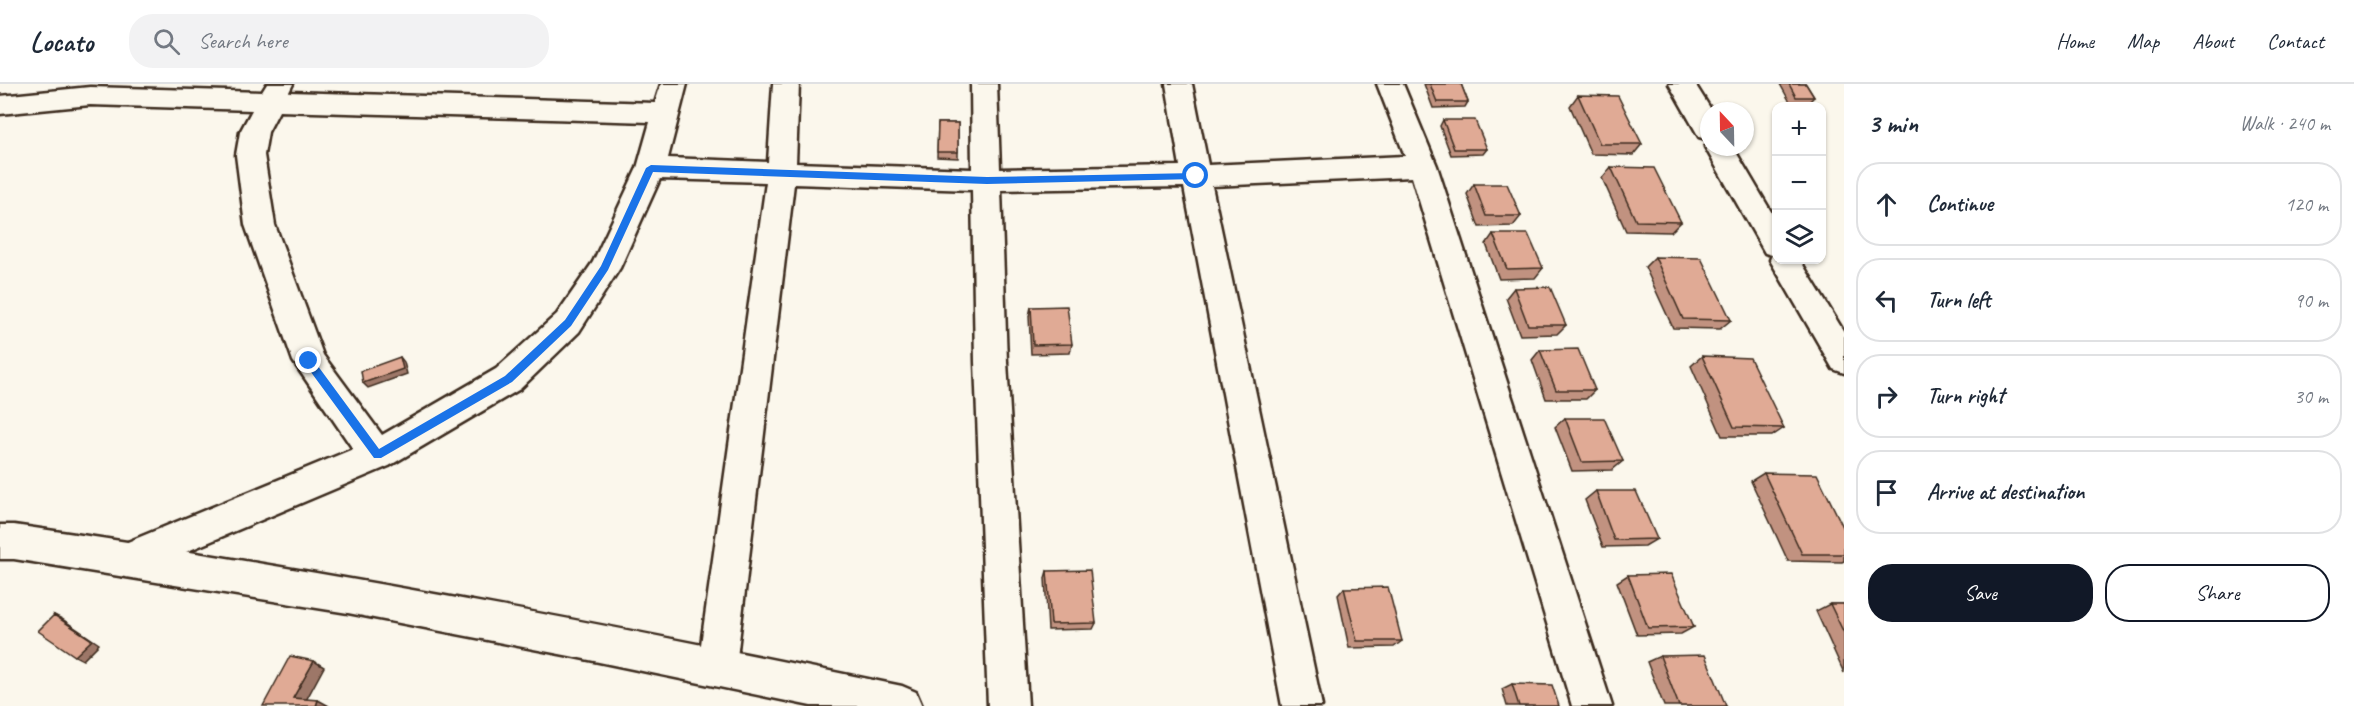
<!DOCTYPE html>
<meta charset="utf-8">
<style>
body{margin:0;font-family:Caveat,sans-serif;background:#f2f2f3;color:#1f2937}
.controls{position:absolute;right:18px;top:18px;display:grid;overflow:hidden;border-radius:12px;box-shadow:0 2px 4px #0004}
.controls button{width:54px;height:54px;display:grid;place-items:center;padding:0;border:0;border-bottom:2px solid #e0e1e3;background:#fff;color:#1f2937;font:30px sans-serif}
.compass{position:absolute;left:1700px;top:18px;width:54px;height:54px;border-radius:50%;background:#fff;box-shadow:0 2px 4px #0004;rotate:338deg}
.stop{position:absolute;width:18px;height:18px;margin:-14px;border:4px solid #1a73e8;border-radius:50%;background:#fff}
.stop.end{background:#1a73e8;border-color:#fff;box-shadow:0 2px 6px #0008}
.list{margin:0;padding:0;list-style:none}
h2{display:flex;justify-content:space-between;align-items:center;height:78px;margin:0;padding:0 24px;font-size:26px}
h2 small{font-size:20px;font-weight:400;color:#747a83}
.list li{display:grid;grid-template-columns:39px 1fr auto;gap:18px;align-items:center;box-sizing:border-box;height:84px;margin:0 12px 12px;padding:0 12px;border:2px solid #e0e1e3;border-radius:24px}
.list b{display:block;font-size:22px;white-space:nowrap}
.list em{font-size:20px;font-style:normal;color:#747a83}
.actions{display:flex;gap:12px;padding:18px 24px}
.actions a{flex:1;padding:14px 0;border:2px solid #111827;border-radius:24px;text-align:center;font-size:21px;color:#111827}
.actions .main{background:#111827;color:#fff}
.icon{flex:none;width:33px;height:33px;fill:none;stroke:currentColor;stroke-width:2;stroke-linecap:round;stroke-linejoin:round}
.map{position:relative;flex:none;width:1844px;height:622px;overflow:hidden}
header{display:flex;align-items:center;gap:36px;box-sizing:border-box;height:84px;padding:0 30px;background:#fff;border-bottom:2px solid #e0e1e3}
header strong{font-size:28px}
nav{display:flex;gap:33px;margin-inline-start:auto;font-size:21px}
.search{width:420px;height:54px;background:#f2f2f3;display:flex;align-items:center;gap:15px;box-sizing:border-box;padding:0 21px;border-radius:24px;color:#747a83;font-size:22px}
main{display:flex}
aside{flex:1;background:#fff}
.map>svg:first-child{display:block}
</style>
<header>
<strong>Locato</strong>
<div class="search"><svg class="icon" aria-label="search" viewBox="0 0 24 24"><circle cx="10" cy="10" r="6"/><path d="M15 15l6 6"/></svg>Search here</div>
<nav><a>Home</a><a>Map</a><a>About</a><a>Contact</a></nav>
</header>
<main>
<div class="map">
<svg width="1844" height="622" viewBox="0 0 1844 622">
<rect width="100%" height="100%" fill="#fbf7ec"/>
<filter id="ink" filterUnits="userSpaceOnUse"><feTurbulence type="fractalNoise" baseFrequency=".0167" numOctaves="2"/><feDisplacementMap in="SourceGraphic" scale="12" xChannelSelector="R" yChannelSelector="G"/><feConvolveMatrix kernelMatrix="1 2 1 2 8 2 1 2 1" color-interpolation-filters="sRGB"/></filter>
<g filter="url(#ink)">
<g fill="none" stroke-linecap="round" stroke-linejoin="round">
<defs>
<path id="minor" d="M267 0H293L289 8 655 19 661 0H687L668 74 768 78 773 0H799L796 79 972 85 971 0H997L1000 85 1180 82 1166 0H1192L1208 81 1405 72 1377 0H1403L1437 82 1612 622H1572L1412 93 1212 102 1322 622H1282L1184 103 1001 106 1007 278 1028 622H988L975 278 972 106 794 100 736 582 731 595 717 601 703 595 698 582 766 98 660 95 620 184 579 248 520 305 389 382 131 491 118 486 113 474 118 462 353 365 293 277 245 141 236 71 240 48 252 26 90 21 0 30V12L90 3 262 8ZM279 27 650 38 637 84 593 178 557 230 496 285 382 351 323 271 275 141 264 71 268 48Z
M1669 0H1695L1712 27H1709V56L1699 53Z
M1709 56V63H1733L1776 136V176H1800L1844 248V289L1833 285 1770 176 1772 171 1765 169 1705 63Z"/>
<path id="primary" d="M0 441H14C312 484 607 540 902 602L916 608 922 622H811L570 572 348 529 14 475H0Z"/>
</defs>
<!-- minor casing -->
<use href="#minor" stroke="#3b2a1e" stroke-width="5"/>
<!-- primary casing -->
<use href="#primary" stroke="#3b2a1e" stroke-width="5"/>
<!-- minor -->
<use href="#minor" fill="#fbf7ec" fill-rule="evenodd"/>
<!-- primary -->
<use href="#primary" fill="#fbf7ec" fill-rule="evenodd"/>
</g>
<!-- wall -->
<path fill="#c19280" stroke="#3b2a1e" stroke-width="1.5" d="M1424 0H1461L1468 18 1465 23 1433 24Z
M1780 0H1806L1814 13 1808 19 1790 18Z
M1578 11 1642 60 1633 71 1591 70 1570 22Z
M1443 36 1487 65 1483 70 1451 71 1440 42Z
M938 39H958V74L937 73Z
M1611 83 1681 138 1671 148 1626 147 1602 94Z
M1474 100 1521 132 1513 142 1479 143 1467 110Z
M1493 150 1543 184 1535 194 1499 195 1486 160Z
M1655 173 1731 236 1720 245 1673 244 1645 183Z
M1514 204 1566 241 1557 250 1520 251 1506 214Z
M1031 223 1072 260 1070 269 1031 270 1029 232Z
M1540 266 1595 306 1586 315H1546L1532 276Z
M1702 272 1784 344 1772 352H1722L1691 282Z
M1565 334 1623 377 1612 386 1572 387 1555 343Z
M1764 389 1844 445V477L1842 478 1788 477 1751 397Z
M1596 407 1657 455 1645 462 1603 463 1585 416Z
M1047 487 1096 539 1093 545 1048 546 1045 494Z
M1628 491 1694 543 1681 550 1637 551 1617 498Z
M1344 504 1402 557 1394 563 1349 564 1338 511Z
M1830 520H1844V589L1816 527Z
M1660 572 1726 622H1664L1647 578Z
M1512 600 1559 622H1507L1502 605Z"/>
<!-- shaded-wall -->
<path fill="#9d7768" stroke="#3b2a1e" stroke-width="1.5" d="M400 273 404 278 407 290 368 304 363 299Z
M54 531 62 535 99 560 83 576 75 572Z
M314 577 324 583 304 620 293 614Z
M318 616 329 622H316Z"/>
<!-- building -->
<path fill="#e0aa95" stroke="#3b2a1e" stroke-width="1.5" d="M1430 0H1461L1468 18H1437Z
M1789 0H1806L1814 13H1796Z
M1578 11 1618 12 1642 60H1600Z
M1443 36H1475L1487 65H1454Z
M938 39H958V68H937Z
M1611 83 1654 84 1681 138 1636 137Z
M1474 100H1507L1521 132H1486Z
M1493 150H1528L1543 184 1507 185Z
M1655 173 1701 174 1731 236 1683 235Z
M1550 203 1566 241H1528L1514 204Z
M1067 222 1072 260 1033 261 1031 223Z
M1578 265 1595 306H1556L1540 266Z
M1702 272 1750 274 1784 344 1734 343Z
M400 273 403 285 363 299 361 287Z
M1565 334H1604L1623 377 1582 378Z
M1764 389 1817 390 1844 445V470H1802Z
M1596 407H1636L1657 455 1614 456Z
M1090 486 1096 539 1051 540 1047 487Z
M1671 490 1694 543 1648 544 1628 491Z
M1388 503 1402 557H1357L1344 504Z
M1830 520H1844V549Z
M54 531 92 556 75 572 38 547Z
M1705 571 1726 622H1679L1660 572Z
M290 572 314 577 293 614 318 616 316 622H263Z
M1512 600 1552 601 1559 622H1519Z"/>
</g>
<!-- route -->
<path fill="#1a73e8" d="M651 81 987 93 1196 89 1200 92 1196 95 987 100 653 88 608 186 571 242 512 298 381 374H374L305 280V274H312L379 365 505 292 565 236 601 182 646 84Z"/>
</svg>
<div class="controls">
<button>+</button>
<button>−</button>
<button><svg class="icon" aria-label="layers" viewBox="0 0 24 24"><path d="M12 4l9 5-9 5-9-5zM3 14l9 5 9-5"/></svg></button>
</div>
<svg class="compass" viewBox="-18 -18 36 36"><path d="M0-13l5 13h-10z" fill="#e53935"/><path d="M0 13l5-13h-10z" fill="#747a83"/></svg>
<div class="stop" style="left:1196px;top:92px"></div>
<div class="stop end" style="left:309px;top:277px"></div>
</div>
<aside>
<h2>3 min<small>Walk · 240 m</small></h2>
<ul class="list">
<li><svg class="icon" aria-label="ahead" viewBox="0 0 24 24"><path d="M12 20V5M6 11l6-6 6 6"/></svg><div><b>Continue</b></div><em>120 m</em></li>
<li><svg class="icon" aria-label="left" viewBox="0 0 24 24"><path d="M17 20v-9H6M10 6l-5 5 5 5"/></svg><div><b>Turn left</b></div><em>90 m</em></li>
<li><svg class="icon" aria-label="right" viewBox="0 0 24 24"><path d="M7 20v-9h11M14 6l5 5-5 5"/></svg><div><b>Turn right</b></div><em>30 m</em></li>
<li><svg class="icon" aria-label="arrive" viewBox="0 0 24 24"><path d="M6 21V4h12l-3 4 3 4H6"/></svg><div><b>Arrive at destination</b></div></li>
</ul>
<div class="actions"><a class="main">Save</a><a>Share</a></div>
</aside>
</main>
